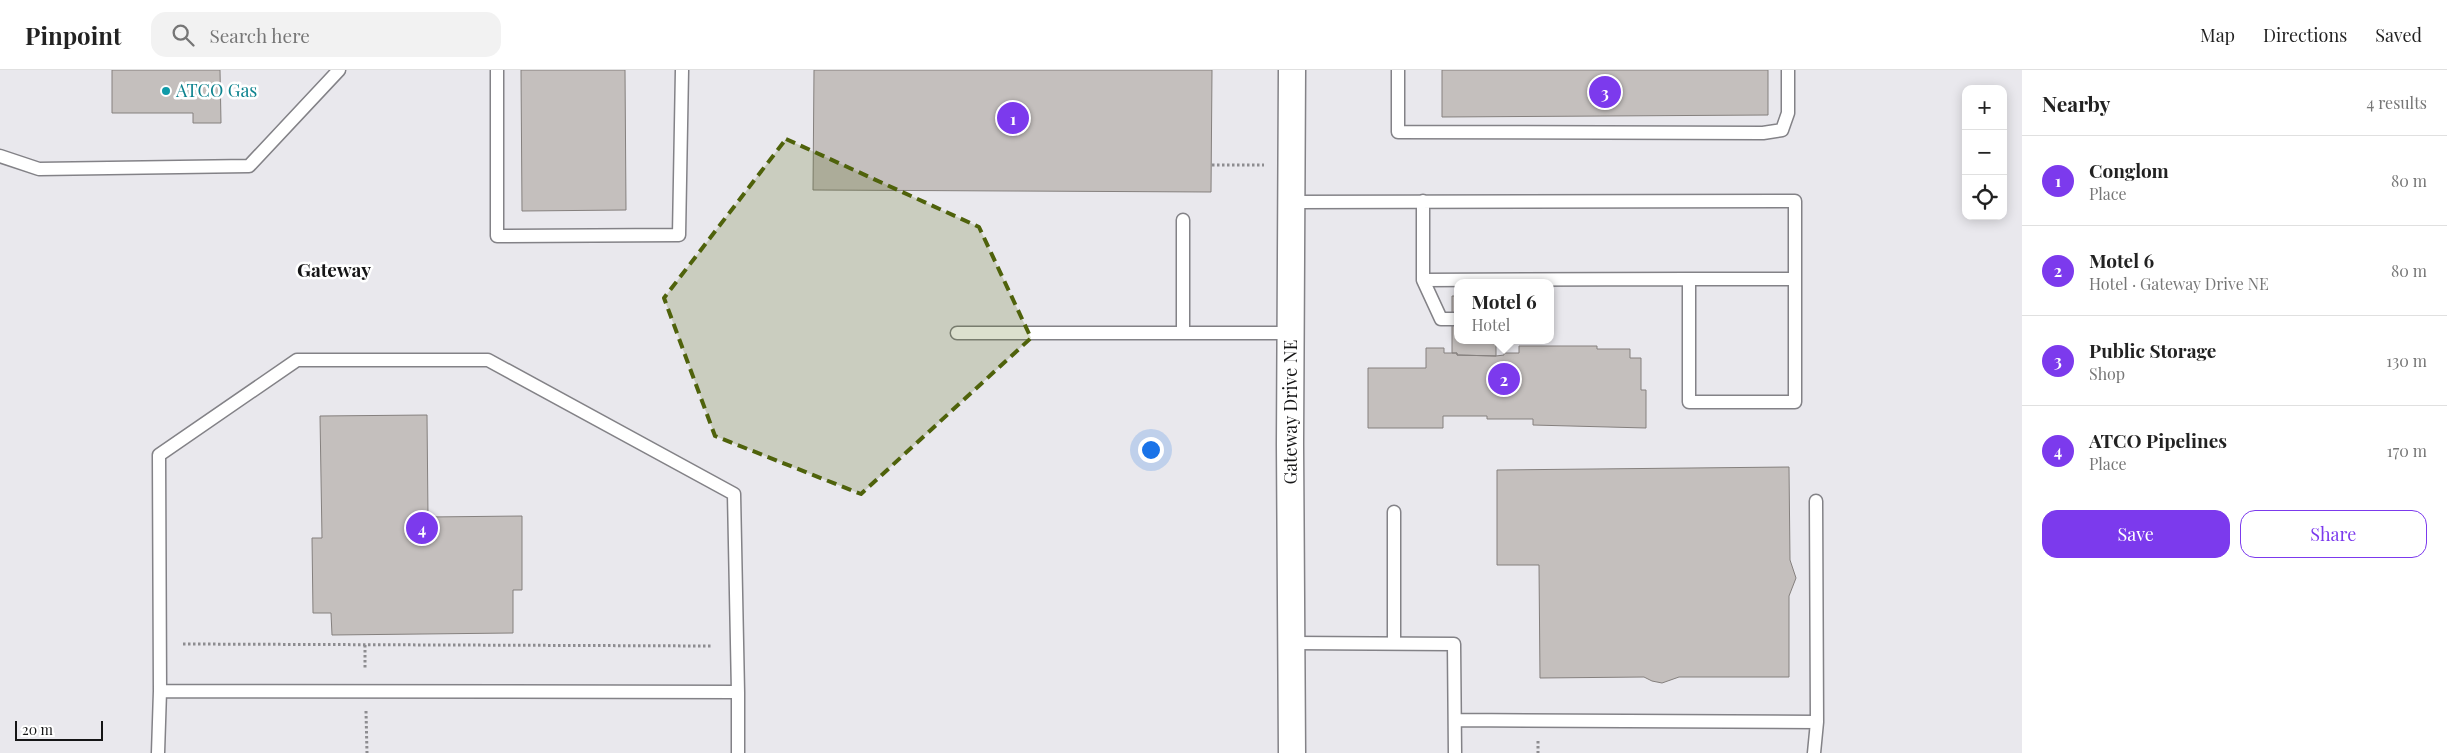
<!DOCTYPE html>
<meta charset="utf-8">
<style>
body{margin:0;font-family:"Playfair Display",serif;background:#f2f2f2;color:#222}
.controls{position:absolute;right:15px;top:15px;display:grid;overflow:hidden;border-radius:10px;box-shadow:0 2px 12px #0003}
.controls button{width:45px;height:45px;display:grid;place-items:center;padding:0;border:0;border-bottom:1px solid #e0e0e0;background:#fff;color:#222;font:25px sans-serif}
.scale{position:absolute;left:15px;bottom:12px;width:88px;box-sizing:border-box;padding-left:5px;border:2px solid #151516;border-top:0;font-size:14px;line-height:18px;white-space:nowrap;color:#151516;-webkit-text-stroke:4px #fff;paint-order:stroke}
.you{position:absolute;left:1150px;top:379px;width:18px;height:18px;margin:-12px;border:4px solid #fff;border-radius:50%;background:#1a73e8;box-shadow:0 0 0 8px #1a73e833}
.badge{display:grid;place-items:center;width:32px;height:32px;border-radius:50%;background:#7c3aed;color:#fff;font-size:16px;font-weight:700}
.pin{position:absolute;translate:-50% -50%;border:2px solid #fff;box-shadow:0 1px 5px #0006}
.popup{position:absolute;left:1454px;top:209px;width:100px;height:65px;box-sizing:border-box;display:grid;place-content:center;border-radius:10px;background:#fff;filter:drop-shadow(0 1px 4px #0005);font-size:16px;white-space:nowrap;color:#767676}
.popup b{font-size:19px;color:#222}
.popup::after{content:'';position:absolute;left:50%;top:100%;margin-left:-10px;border:10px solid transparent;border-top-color:#fff}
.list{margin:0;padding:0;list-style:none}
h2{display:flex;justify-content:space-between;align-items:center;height:65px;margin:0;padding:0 20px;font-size:21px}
h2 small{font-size:16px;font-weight:400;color:#767676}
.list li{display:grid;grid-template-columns:32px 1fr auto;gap:15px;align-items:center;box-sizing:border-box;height:90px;padding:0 20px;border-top:1px solid #e0e0e0}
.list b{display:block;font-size:19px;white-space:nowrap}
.list p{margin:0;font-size:16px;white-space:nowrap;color:#767676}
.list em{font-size:16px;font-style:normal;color:#767676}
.actions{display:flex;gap:10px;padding:15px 20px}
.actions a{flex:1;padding:11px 0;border:1px solid #7c3aed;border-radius:15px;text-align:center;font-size:18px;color:#7c3aed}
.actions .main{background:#7c3aed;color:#fff}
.icon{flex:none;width:28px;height:28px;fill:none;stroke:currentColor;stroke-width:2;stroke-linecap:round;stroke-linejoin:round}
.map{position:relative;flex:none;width:2022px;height:683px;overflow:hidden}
header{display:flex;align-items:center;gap:30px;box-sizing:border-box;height:70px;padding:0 25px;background:#fff;border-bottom:1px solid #e0e0e0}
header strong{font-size:24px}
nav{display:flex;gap:28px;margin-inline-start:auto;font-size:18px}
.search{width:350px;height:45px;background:#f2f2f2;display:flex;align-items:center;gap:12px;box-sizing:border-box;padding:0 18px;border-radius:15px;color:#767676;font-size:19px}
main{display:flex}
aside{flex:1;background:#fff}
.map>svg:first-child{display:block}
</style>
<header>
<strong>Pinpoint</strong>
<div class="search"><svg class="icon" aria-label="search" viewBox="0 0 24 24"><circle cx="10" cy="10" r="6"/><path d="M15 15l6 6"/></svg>Search here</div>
<nav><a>Map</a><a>Directions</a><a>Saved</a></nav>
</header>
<main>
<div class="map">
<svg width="2022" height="683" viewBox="0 0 2022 683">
<rect width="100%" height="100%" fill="#e9e8ed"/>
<!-- building -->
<path fill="#c4bfbd" stroke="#85807e" d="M112 0H220L221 53H193V43H112Z
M521 0H625L626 140 522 141Z
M814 0H1212L1211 122 813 120Z
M1442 0H1768V45L1442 47Z
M1452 226H1458V270H1496V286L1457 285V283H1452Z
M1519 276H1597V279H1630V288H1641V320H1646V358L1533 355V349H1487V346H1443V358H1368V298H1426V278H1444V283H1457V285L1496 286 1504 285V283H1519Z
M427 345 428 447 522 446V520H513V563L332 565 331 543H313L312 468H322L320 346Z
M1789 397 1790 490 1796 508 1789 526V607H1679L1662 613 1652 611 1644 607 1540 608 1539 495H1497V400Z"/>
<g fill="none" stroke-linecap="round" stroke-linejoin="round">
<defs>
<path id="service" d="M497 0V166L679 165 682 0
M1398 0V62L1763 63 1782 60 1788 43V0
M0 86 39 99 249 96 339 0
M1292 132 1795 131V332H1689V209L1423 210V131
M1689 209H1795
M1423 210 1441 249H1458
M957 263H1291
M1183 263V150
M1394 442V573
M1292 573 1454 574 1455 683
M160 621 159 385 297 290H488L734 424 738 622
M1455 650 1817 652
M158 683 160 621 738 622V683
M1814 683 1817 652 1816 431"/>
<path id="minor" d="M1292 0 1290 374 1292 683"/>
</defs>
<!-- service casing -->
<use href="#service" stroke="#838287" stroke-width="15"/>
<!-- minor casing -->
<use href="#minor" stroke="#838287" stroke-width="29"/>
<!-- path -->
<path stroke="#8d8c90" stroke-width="3" stroke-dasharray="2.5 2.5" stroke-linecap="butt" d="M1212 95H1264
M183 574 713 576
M365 575V600
M366 641 367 683
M1538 671V683"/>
<!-- service -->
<use href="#service" stroke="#fff" stroke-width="12"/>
<!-- minor -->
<use href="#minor" stroke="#fff" stroke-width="26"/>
</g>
<!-- marked area -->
<path fill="#4f620b" fill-opacity="0.2" stroke="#4f620b" stroke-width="4" stroke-dasharray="10 6" stroke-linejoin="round" d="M786 69 979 157 1031 268 861 424 715 366 664 228Z"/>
<!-- markers -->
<circle fill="#0f9aa8" stroke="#fff" stroke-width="2" cx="166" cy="21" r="5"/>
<g text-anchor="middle" stroke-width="5" stroke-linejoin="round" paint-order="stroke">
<!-- culture labels -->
<g font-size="18" fill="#0d838f" stroke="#fff" text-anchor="start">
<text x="176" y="27">ATCO Gas</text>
</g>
<!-- street labels -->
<g font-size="18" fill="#151516" stroke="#fff">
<text transform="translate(1291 342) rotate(-90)" y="6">Gateway Drive NE</text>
</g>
<!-- neighbourhood labels -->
<g font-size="19" font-weight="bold" fill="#151516" stroke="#fff">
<text x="334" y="207">Gateway</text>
</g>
</g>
</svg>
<div class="controls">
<button>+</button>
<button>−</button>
<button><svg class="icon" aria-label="locate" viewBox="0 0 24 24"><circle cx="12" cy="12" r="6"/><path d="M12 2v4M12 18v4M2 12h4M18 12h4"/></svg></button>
</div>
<div class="scale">20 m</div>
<div class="you"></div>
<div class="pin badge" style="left:1013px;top:48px">1</div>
<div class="pin badge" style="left:1504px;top:309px">2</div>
<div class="popup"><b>Motel 6</b>Hotel</div>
<div class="pin badge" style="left:1605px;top:22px">3</div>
<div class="pin badge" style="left:422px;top:458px">4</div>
</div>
<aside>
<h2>Nearby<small>4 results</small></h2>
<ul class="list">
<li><span class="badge">1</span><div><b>Conglom</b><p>Place</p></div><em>80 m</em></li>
<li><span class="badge">2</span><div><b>Motel 6</b><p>Hotel · Gateway Drive NE</p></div><em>80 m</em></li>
<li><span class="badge">3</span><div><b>Public Storage</b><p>Shop</p></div><em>130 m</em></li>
<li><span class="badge">4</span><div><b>ATCO Pipelines</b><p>Place</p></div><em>170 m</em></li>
</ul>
<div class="actions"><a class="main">Save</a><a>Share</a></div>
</aside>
</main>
